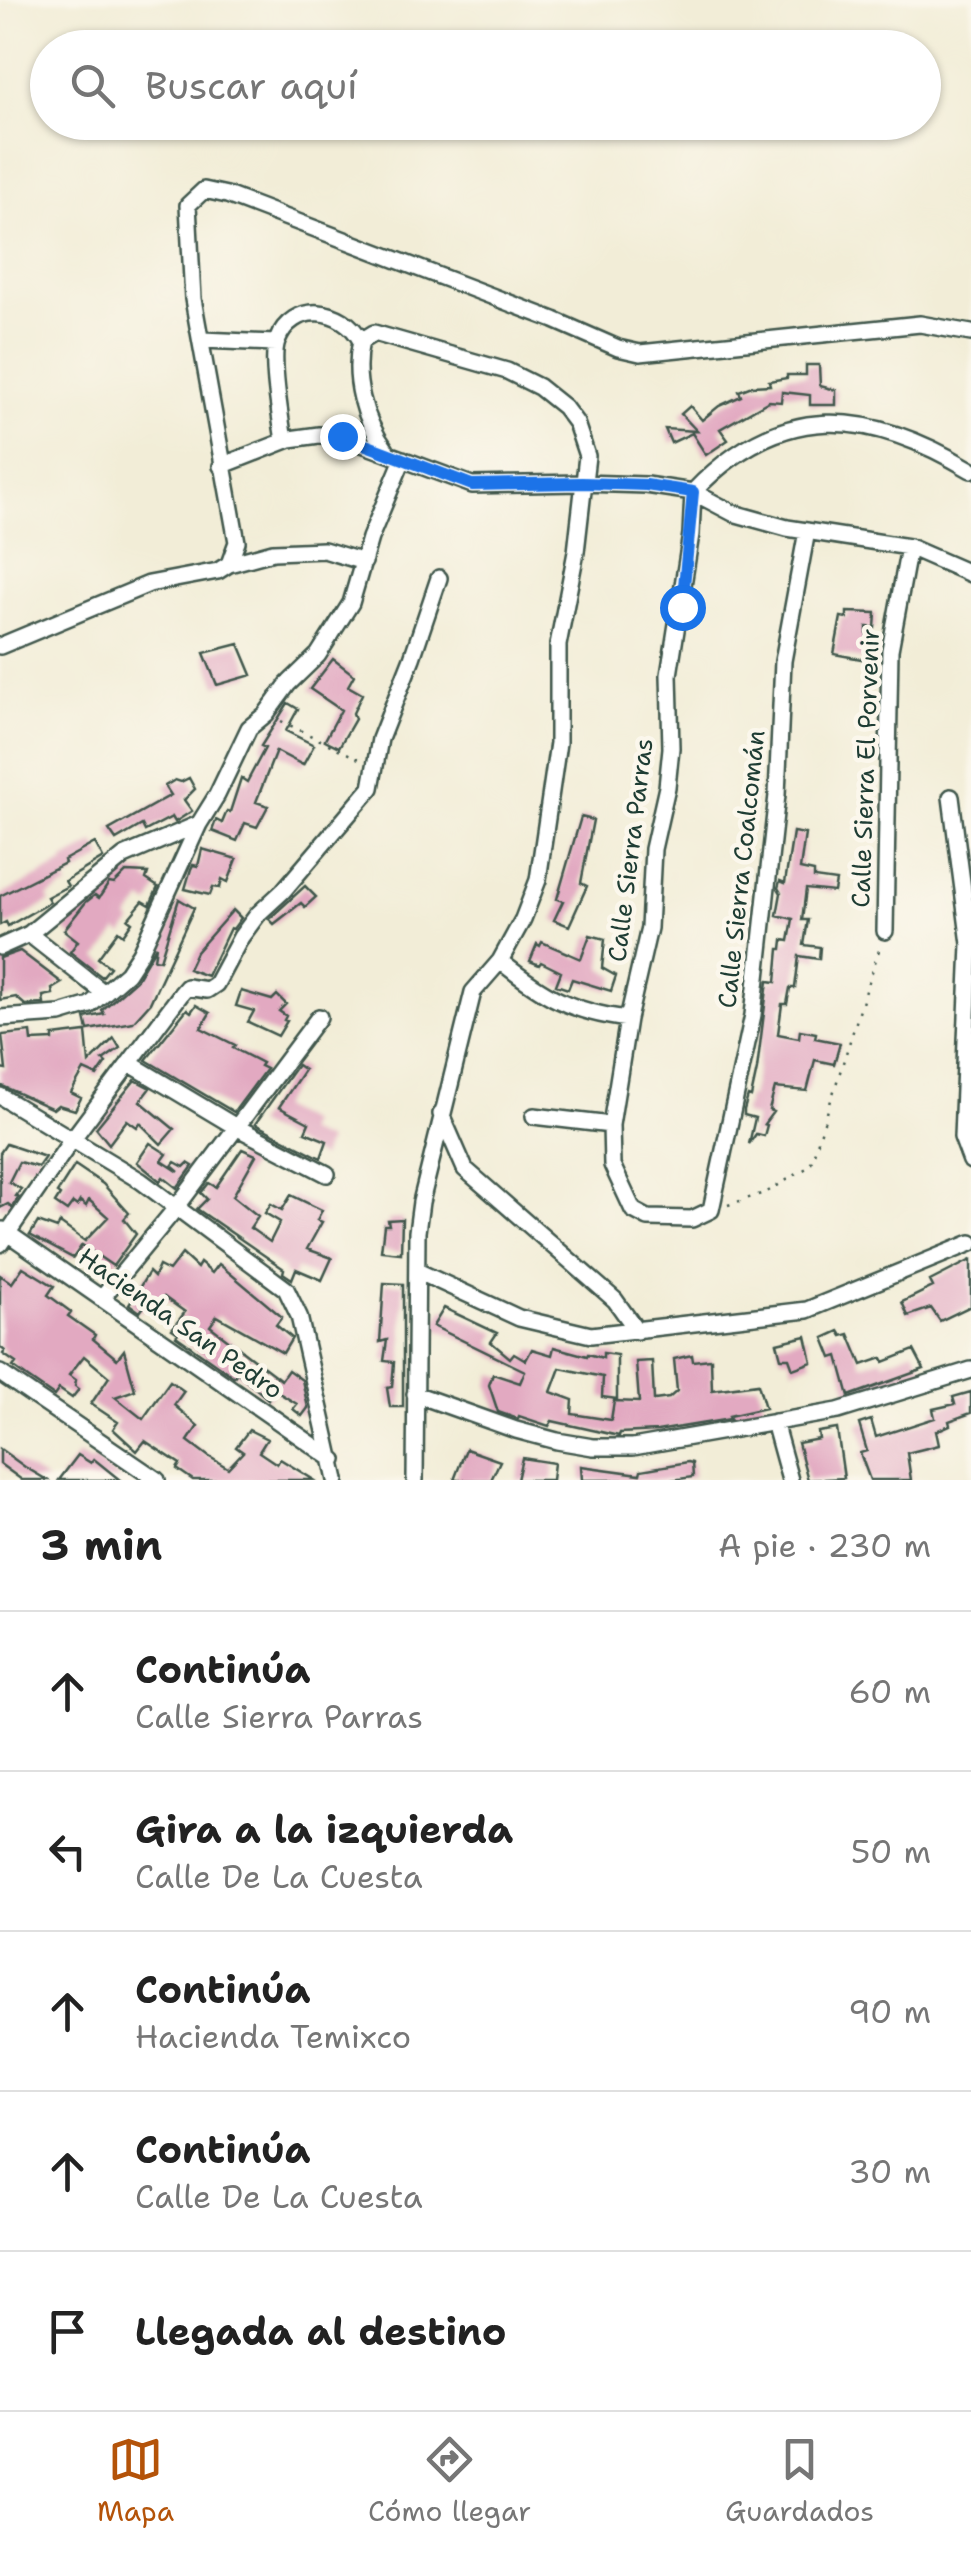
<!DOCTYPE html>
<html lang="es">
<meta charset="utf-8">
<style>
body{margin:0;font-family:"Shantell Sans",sans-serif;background:#f2f2f2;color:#222}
.stop{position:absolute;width:30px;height:30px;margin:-22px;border:8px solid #1a73e8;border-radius:50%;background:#fff}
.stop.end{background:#1a73e8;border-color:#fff;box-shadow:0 2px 10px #0008}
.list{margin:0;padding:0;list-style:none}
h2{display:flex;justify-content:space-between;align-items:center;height:130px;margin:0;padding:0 40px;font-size:42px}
h2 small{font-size:32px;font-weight:400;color:#767676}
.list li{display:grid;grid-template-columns:65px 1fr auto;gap:30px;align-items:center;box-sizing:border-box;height:160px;padding:0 40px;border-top:2px solid #e0e0e0}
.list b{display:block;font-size:38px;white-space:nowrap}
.list p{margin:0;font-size:32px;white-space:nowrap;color:#767676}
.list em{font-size:32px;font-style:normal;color:#767676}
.icon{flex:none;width:55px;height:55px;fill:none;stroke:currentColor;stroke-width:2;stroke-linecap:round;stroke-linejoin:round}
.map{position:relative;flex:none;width:971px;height:1480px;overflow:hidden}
.search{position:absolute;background:#fff;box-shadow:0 2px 8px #0004;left:30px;right:30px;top:30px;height:110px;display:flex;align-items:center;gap:25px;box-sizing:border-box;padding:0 35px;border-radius:55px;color:#767676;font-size:38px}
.sheet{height:930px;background:#fff}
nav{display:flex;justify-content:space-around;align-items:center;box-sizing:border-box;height:140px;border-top:2px solid #e0e0e0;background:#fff;font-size:28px;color:#767676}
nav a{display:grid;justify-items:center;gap:5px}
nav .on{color:#b45309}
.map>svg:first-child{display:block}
</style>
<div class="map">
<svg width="971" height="1480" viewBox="0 0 971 1480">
<rect width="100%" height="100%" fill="#fbf7ec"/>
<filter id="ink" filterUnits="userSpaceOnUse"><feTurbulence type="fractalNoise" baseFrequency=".01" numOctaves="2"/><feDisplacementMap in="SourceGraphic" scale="20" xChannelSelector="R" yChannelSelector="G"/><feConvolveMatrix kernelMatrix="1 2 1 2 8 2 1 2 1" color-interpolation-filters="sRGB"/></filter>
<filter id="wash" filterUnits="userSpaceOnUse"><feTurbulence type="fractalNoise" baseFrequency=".0048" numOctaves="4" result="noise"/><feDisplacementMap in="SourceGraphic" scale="40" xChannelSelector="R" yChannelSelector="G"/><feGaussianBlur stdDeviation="2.25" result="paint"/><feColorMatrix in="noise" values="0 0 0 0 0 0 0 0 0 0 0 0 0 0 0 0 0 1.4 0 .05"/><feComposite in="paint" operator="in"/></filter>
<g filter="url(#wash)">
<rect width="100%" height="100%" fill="#f2edd7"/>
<g id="blocks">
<!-- building -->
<path fill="#e2a9c1" d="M806 365H819L820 386 836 390V405H810V395L782 392 781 402 769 401 720 429 728 440 706 455 692 433 671 443 665 429 697 431 681 414 690 406 702 420 719 406 741 396 739 391 752 386 770 385 769 381 787 378V375H806Z
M847 612 876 613 875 628 867 627V648L869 649 867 660 834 654 841 617 847 618Z
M239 644 252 675 217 685 204 653Z
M333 659 354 675 348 686 362 694 353 713 355 719 339 747 325 740 341 710 310 689Z
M288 703 298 709 286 731 314 745 303 765 276 751 256 802 268 806 257 827 245 823 237 841 212 831 216 820 222 823 227 811 230 812 241 778 247 782 265 748 261 746Z
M189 778 195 789 184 800 192 811 175 822 172 817 145 831 142 825 116 840 109 830 171 795 165 786 175 780 181 782Z
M581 817 593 820 581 883 587 886 569 926 554 920 563 901 557 899Z
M793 832 805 834 800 869 814 872V878L836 881 834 892 806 889 802 920H808L804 945 820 947 819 959 799 956 795 988H790L787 1004H782L778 1034 799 1038 800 1030 816 1033 815 1038 840 1043 834 1064 815 1060 807 1091 775 1088 769 1110 773 1112 764 1124 767 1125 764 1136 756 1134 749 1144 755 1118 744 1115V1110L748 1096 751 1097 757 1069 768 981 776 982 779 949H782L783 940 789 941 793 919 777 915 781 893 778 888 780 881 785 883Z
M95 843 103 858 65 881 68 886 47 897 50 902 8 926 6 922 0 925V896L65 863 64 860Z
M202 849 237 859 228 882 222 879 220 888 213 887 210 895 185 889 191 869 193 865 198 866Z
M126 872 148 873 146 879 158 887 150 905 143 901 128 919 132 922 123 935 118 931 98 958 110 967 102 977 70 952 78 941 64 930 86 902 95 895 99 898 109 883 114 884Z
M305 886 316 897 305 907 301 903 274 924 269 919Z
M179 899 194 908 150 1003 133 1022 88 1030 85 1018 104 1014 102 1010 136 980 156 946 154 959 160 960Z
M233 910 241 918 233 929 230 928 207 976 188 969 196 952Z
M590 935 605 939 602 968 616 976 611 991 572 979 568 989 556 985 561 972 541 962 539 965 530 961 537 944 540 946 542 942 581 959Z
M20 951 62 983 52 989 53 994 43 996 44 1004 25 1005 16 997 0 1000V958Z
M241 991 272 1000 277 995 286 1004 279 1011 286 1016 284 1020 287 1021 278 1036 248 1022 254 1011 236 1006Z
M196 1005 210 1013 201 1028 235 1045 233 1048 262 1063 260 1066 266 1069 234 1112 146 1060 187 1009 191 1012Z
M31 1032 32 1041 53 1040V1036L86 1032 89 1063 114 1038 120 1048 103 1060 106 1063 97 1076 84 1070 71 1093 81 1098 75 1110 58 1105 53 1109 0 1085V1069L6 1070 2 1035Z
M297 1065 304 1070 279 1107 309 1123 305 1132 327 1141 321 1158 255 1124Z
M135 1080 150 1088 140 1101 174 1129 161 1144 140 1123 137 1127 127 1120 109 1144 96 1128Z
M150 1143 167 1154 162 1161 179 1172 172 1166 175 1162 184 1167 188 1163 193 1166 177 1188 163 1177 160 1181 137 1162Z
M6 1144 45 1157 38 1167 19 1162 9 1182 21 1189 16 1196 19 1197 12 1207 8 1204 0 1208V1153Z
M242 1149 256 1155 233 1196 258 1216 250 1228 270 1242 280 1222 265 1213 271 1204 282 1210 291 1195 322 1210 317 1220 322 1222 307 1249 332 1258 322 1280 296 1269 292 1279 283 1273 284 1269 197 1209 207 1199 201 1193 209 1183 216 1187Z
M75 1165 103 1184 129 1213 124 1219 136 1234 113 1266 82 1245 73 1258 30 1235 38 1222 57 1229 60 1223 85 1241 108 1217 89 1200 86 1206 80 1201 77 1206 73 1203 67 1211 55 1203 60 1195 57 1193Z
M402 1219 401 1253 381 1251 384 1225H389L388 1220Z
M182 1254 197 1268 200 1263 212 1273 219 1264 282 1317 276 1325 292 1338 283 1353 217 1316 210 1326 281 1380 288 1370 302 1380 308 1408 302 1416 293 1409 297 1404 274 1390 268 1399 237 1372 234 1377 176 1336 178 1333 172 1329 185 1312 164 1297 155 1307 148 1301 140 1312 129 1304 149 1272 154 1277 159 1266 169 1271Z
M971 1260V1306L940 1321 931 1308 908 1316 902 1302 933 1287 930 1281Z
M23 1267 54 1286 48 1295 71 1312 68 1316 95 1335 93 1339 117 1359 124 1350 135 1390 115 1397 143 1419 170 1381 184 1391 174 1405 198 1426 188 1441 208 1456 228 1468 243 1452 236 1447 249 1430 267 1439 259 1452 277 1464 280 1459 314 1480H193L177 1469 180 1464 145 1441 137 1451 113 1429 118 1422 91 1404 109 1377 84 1356 69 1375 76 1380 75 1386 79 1389 72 1398 59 1389 54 1396 28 1378 13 1367 16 1363 3 1354 5 1351 0 1347V1275L12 1283Z
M384 1283 403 1284V1407H390L387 1388 392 1387 394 1362 384 1361 387 1340 380 1342Z
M444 1308 497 1333 491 1342 510 1358 514 1353 526 1360 532 1349 552 1355 554 1347 587 1356 588 1354 603 1358V1353L617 1355V1399L602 1397 603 1377 560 1368 551 1392 573 1400 572 1414 611 1420 614 1401 639 1402 636 1362 652 1361 654 1400 669 1398 677 1391 674 1359 692 1355 693 1361 711 1359 712 1390 758 1384 765 1408 729 1416 730 1419 657 1431 620 1433 619 1436 552 1421 549 1426 519 1416 518 1419 498 1412 489 1385 493 1374 520 1383 525 1371 433 1326Z
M839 1331 842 1336 849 1334 862 1365 882 1358 884 1362 914 1350 924 1369 849 1396 838 1356 832 1358 824 1338Z
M806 1336 812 1362 793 1369 789 1358H781L777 1343Z
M971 1392V1413L949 1421 950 1425 936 1431 939 1445 907 1453 911 1480H870L860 1453 867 1451 859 1424 871 1420 876 1437 935 1418 933 1409 955 1404 953 1397Z
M837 1429 844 1478 808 1480 798 1443 819 1439 818 1432Z
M0 1449 25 1467 47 1480H22L0 1464Z
M466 1449 500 1461 491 1480H454Z
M78 1455 91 1463 94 1459 120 1480H59Z
M522 1458 554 1463 552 1480H517Z
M688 1462 692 1463 693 1477 672 1480H582L581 1466 640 1474 641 1470Z"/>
</g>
</g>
<g filter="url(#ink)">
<use href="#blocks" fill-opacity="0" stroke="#3f574c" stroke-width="2.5"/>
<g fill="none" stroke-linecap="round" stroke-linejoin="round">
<defs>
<path id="minor" d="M202 340 276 343
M361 341 374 333 507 371 539 387 564 407 576 423 587 456 576 552 558 645V743L538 880 523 919 500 961 473 992 421 1202 417 1232 415 1480
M361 341C352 378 364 420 386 450
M284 441C281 420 270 359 277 341 292 300 344 307 361 341
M221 466 290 439 319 435 343 437 472 485 582 483 646 485 693 492 733 513 787 528 909 547 971 574
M807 531 783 661 777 795 753 1015 711 1210 692 1219 648 1218 633 1210 612 1165 611 1125 628 1019 649 928 653 849 667 787 671 748 669 675 691 534 693 492C780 400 868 408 971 470
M229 564 237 542 193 299 188 205 204 190 227 195 554 320 618 348 640 353 920 324 971 333
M0 646 149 584 218 571 229 564 273 552 324 550 364 562
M951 797 970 944 962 1137 971 1161
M885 931 890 650 909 547
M29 934 104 993
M0 947 29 934 124 856 199 824
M500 961C544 996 571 1012 628 1019
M0 1018 60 1014 90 1005 127 973 140 953 199 824 217 795 249 728 266 714 288 684 318 655 351 603 370 538 403 459
M129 1063 236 1127 327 1174
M0 1096 141 1181 286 1289 299 1316 336 1480
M441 1114 465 1169 615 1300 637 1331
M534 1116 611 1125
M3 1230 334 1460
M0 1244 71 1141 181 994 187 987 207 990 216 984 241 937 258 914 283 891 371 788 380 739 412 658 439 578
M417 1271 519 1318 591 1335 807 1310 971 1243
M102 1298 176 1208 319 1017
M0 1373 157 1480
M415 1394 516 1430 557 1441 593 1447H633L838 1411 971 1370
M774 1422 790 1480"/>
</defs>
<!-- minor casing -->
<use href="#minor" stroke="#3f574c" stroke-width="20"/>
<!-- path -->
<path stroke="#3f574c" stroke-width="2.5" stroke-dasharray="2.5 8" stroke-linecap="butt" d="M281 721 359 759
M728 1205 767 1192 810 1166 880 947"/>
<!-- minor -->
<use href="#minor" stroke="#fff" stroke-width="15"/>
</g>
</g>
<g fill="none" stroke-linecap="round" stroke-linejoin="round" filter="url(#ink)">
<!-- route -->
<path stroke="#1a73e8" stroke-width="12" d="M342 436 472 485 582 483 646 485 693 492 682 607"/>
</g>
<g text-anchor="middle" stroke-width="9" stroke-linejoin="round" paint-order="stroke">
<!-- street labels -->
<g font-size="25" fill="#1f3d34" stroke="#fbf7ec">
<text transform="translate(865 768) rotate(-88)" y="9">Calle Sierra El Porvenir</text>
<text transform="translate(630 850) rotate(-83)" y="9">Calle Sierra Parras</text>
<text transform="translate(741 869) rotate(-84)" y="9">Calle Sierra Coalcomán</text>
<text transform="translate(181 1323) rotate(35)" y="9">Hacienda San Pedro</text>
</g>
</g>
</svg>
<div class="stop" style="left:682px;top:607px"></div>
<div class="stop end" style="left:342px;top:436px"></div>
<div class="search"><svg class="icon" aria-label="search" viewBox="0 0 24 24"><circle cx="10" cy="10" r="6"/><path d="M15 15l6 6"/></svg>Buscar aquí</div>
</div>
<section class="sheet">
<h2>3 min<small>A pie · 230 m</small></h2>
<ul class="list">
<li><svg class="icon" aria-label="ahead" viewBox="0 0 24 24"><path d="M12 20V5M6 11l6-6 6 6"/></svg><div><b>Continúa</b><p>Calle Sierra Parras</p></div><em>60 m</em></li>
<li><svg class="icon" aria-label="left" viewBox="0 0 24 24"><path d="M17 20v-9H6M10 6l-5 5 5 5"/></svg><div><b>Gira a la izquierda</b><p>Calle De La Cuesta</p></div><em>50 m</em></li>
<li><svg class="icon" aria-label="ahead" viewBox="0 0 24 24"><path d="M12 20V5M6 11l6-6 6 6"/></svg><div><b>Continúa</b><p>Hacienda Temixco</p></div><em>90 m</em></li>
<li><svg class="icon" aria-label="ahead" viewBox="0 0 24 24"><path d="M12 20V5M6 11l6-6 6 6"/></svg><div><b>Continúa</b><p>Calle De La Cuesta</p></div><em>30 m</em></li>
<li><svg class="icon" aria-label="arrive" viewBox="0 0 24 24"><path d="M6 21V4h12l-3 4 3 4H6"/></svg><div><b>Llegada al destino</b></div></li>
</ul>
</section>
<nav>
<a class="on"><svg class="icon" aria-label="map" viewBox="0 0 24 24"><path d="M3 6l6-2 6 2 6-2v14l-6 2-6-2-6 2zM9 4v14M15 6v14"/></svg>Mapa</a>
<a><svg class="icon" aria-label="directions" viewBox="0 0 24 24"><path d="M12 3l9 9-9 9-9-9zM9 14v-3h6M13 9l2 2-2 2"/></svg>Cómo llegar</a>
<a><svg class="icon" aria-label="saved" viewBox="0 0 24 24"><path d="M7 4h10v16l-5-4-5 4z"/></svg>Guardados</a>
</nav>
